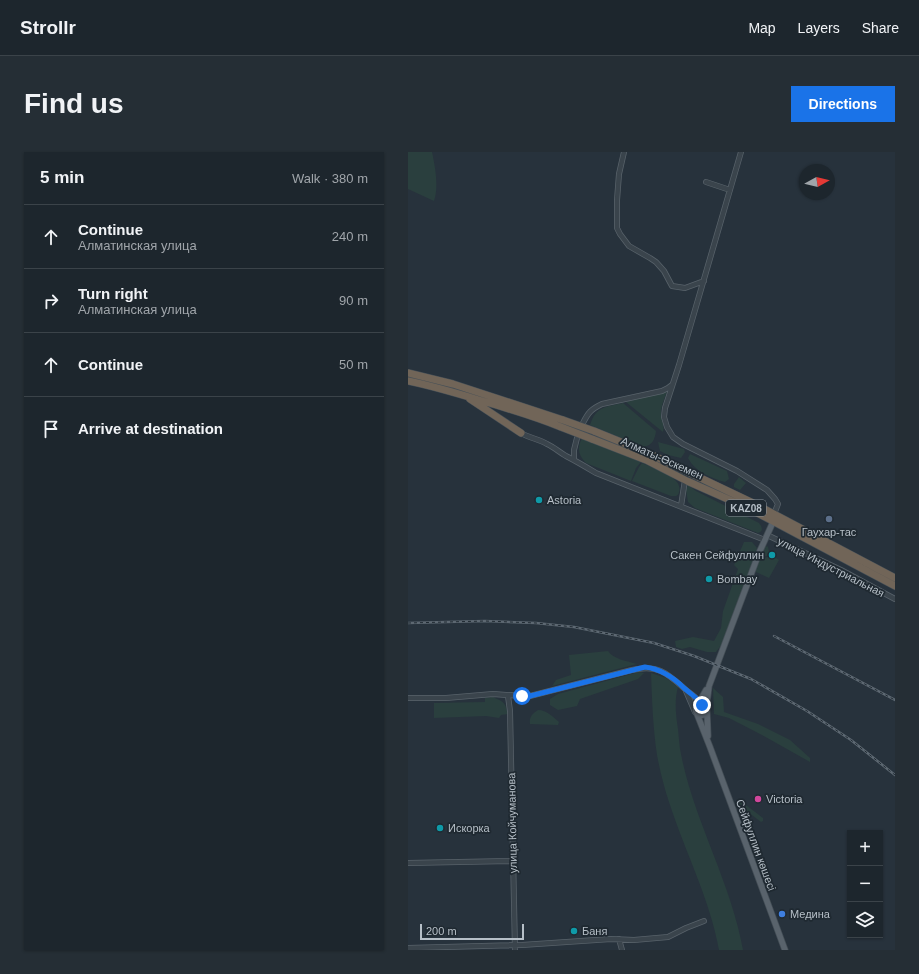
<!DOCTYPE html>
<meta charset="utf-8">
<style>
body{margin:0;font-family:Arial,sans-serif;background:#252e35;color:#f1f3f6}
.controls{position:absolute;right:12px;bottom:12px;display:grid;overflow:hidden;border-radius:0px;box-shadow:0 1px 3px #0004}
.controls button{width:36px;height:36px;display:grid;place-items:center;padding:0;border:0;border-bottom:1px solid #3b4349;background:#1d262d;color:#f1f3f6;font:20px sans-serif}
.compass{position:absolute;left:391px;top:12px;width:36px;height:36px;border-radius:50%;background:#1d262d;box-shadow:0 1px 3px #0004;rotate:82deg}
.scale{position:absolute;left:12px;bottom:10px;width:104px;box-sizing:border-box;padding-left:4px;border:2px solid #b6bfc7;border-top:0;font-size:11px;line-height:14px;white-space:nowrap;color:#b6bfc7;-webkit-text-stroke:3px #1f2931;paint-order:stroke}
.stop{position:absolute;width:12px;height:12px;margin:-9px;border:3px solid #1a73e8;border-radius:50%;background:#fff}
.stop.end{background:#1a73e8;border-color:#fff;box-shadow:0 1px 4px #0008}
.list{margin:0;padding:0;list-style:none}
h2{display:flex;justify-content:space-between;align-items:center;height:52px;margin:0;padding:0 16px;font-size:17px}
h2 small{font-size:13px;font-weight:400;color:#a0a5aa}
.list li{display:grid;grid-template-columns:26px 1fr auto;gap:12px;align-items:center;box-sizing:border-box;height:64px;padding:0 16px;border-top:1px solid #3b4349}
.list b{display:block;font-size:15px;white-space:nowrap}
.list p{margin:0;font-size:13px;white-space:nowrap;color:#a0a5aa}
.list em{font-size:13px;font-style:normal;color:#a0a5aa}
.icon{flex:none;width:22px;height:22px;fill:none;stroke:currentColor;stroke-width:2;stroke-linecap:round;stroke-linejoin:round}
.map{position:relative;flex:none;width:487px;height:798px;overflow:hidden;border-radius:0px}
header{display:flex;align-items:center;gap:24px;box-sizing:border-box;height:56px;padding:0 20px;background:#1d262d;border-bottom:1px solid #3b4349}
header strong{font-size:19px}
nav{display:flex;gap:22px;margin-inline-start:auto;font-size:14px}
.intro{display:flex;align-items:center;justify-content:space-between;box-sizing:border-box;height:96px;padding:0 24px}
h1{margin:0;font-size:28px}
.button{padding:10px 18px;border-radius:0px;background:#1a73e8;color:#fff;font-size:14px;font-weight:700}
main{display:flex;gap:24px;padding:0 24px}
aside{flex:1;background:#1d262d;border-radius:0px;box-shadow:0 1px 3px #0004}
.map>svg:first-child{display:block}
</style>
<header>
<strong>Strollr</strong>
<nav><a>Map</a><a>Layers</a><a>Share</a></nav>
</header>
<div class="intro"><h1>Find us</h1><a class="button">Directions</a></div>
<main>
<aside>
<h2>5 min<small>Walk · 380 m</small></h2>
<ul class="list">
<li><svg class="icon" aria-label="ahead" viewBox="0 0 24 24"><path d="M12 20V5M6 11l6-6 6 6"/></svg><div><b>Continue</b><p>Алматинская улица</p></div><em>240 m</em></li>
<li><svg class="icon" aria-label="right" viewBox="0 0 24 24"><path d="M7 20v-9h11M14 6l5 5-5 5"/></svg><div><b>Turn right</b><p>Алматинская улица</p></div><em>90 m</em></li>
<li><svg class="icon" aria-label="ahead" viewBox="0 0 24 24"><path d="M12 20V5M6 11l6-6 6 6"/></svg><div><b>Continue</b></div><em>50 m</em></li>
<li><svg class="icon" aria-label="arrive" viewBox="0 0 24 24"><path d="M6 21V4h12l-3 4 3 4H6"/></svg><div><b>Arrive at destination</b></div></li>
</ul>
</aside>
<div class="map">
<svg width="487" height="798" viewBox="0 0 487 798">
<rect width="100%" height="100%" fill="#27323c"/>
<!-- green -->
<path fill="#2a3f3e" d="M0 0H24C27 14 31 35 26 49L0 37Z
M259 239C257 246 253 253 253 261 253 267 257 273 255 280L245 272 218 250Z
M215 251 248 279C247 288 243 296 233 294L182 273C188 254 198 255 215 251Z
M174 286 201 296 233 310 228 316 223 329 178 311C170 303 169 296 174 286Z
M250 290 276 297 277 300 273 306 260 303 252 299Z
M282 302 319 319 321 327 317 330C303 326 287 320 280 306Z
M234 311C245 316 276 325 271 340 270 345 267 344 263 344L224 329 231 315Z
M331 325 338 331 332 338 326 335V332Z
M280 333 288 339 351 371C354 375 356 379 350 381L287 356 280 350 278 338Z
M336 390H344L349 396 348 402 314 492 308 500H299L282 495 274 497 268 495 267 489 285 485 306 489 313 476 315 459 330 417 326 413Z
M359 394 360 395 362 403 351 406 355 397Z
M362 404H365L371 408 361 426 348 420 347 418 350 408Z
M200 499C205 507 219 509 229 512L144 534 148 528 163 523 161 503Z
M231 520 236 521 230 527 172 547 169 554 150 558 142 553V547L150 542Z
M243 521 258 526 270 535C266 549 268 564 270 577 271 585 271 594 273 602 286 669 323 730 335 798H311C302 747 277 700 261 650 256 635 252 619 249 603 245 576 244 548 243 521Z
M305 536 315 545 316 560 350 572 382 588 402 606V610L354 583 321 566 306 562Z
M85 545C96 550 97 550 100 562L93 563 91 566 78 564 26 566V551L77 550V546Z
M130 558C139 558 145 565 151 570L150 573 122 572C121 565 124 562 130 558Z
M330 647 355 666V669L353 670 332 654 329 648Z"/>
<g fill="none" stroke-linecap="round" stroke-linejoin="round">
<defs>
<path id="minor" d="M216 0 211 22 209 48V76L212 82 221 94 242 106 248 110 256 119 264 134 277 136 296 129
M333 0 271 213 257 256 256 265 259 275 265 285 275 292 329 319 359 338 367 347 370 352 366 362
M298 30 322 38
M175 271C180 261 183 257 194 252L254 239 260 236 264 233
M113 281C121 286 131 287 139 292 146 295 151 300 158 304 168 309 178 315 188 321L357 388
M166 308V298L169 286
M273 354 277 328
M359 383 433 418 487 447
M278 539 287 560
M100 544 102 559 107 798
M0 546H38L85 542 114 544H122L224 518C250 512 259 521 277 537 283 542 290 547 296 553
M0 711 105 709
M211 787 214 798
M0 796 114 793 203 787 226 788 260 785 278 776 296 769"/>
<path id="major" d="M287.5 558a5.5 5.5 0 1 1 11 0a5.5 5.5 0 1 1-11 0Z
M289 554 298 538
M299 558V550L301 534 351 401 365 370
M299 559 300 584
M289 562 302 595 377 798"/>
<path id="highway" d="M0 221 45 232 155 268
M0 229C24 234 48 241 71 248 99 256 126 264 153 275
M62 247 113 281
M186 279 240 301 345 351 487 426
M184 287 238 308 279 329 342 357 487 434"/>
</defs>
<!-- minor casing -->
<use href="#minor" stroke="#58626a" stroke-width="6"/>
<!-- major casing -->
<use href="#major" stroke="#434d55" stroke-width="7"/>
<!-- highway casing -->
<use href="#highway" stroke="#454f57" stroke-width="8"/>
<!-- minor -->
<use href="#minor" stroke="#3a444c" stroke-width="4.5"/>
<!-- major -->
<use href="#major" stroke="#59636c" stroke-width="5.5"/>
<!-- highway -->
<use href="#highway" stroke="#716558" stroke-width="7"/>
<defs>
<path id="rail" d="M0 471 77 469 128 471 166 475 246 491 286 504 343 527 399 559 443 588 487 623
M366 484 487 548"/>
</defs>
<!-- rail casing -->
<use href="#rail" stroke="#5d6872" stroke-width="2.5"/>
<!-- rail -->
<use href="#rail" stroke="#1f2931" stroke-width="1" stroke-dasharray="3" stroke-linecap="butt"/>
<defs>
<path id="highway-bridge" d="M155 268 186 279
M153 275 184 287"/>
</defs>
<!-- highway-bridge casing -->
<use href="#highway-bridge" stroke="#454f57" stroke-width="8" stroke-linecap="butt"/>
<!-- highway-bridge -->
<use href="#highway-bridge" stroke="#716558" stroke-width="7"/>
</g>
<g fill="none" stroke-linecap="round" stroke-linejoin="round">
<!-- route -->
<path stroke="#1a73e8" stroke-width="5" d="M114 544H122L237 515C253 517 265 525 276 536 283 542 290 547 296 553H294"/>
</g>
<!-- markers -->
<g fill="#0f9aa8" stroke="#1f2931" stroke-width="1.5">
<circle cx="131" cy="348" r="4"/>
<circle cx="364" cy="403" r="4"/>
<circle cx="301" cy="427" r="4"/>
<circle cx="32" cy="676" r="4"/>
<circle cx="166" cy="779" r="4"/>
</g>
<circle fill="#5c6f8a" stroke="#1f2931" stroke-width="1.5" cx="421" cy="367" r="4"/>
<circle fill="#d1479c" stroke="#1f2931" stroke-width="1.5" cx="350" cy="647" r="4"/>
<circle fill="#3f7fe0" stroke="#1f2931" stroke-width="1.5" cx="374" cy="762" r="4"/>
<g text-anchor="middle" stroke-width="3.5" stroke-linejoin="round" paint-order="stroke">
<!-- shield labels -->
<rect fill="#1f2931" stroke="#89929a" stroke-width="1" x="318" y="348" width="40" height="16" rx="3"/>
<g font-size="10" font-weight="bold" fill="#b6bfc7">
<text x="338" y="360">KAZ08</text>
</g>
<!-- street labels -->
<g font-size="11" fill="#b6bfc7" stroke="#1f2931">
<text transform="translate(254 306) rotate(24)" y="4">Алматы-Өскемен</text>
<text transform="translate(423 415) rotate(27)" y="4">улица Индустриальная</text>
<text transform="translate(104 671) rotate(-91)" y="4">улица Койчуманова</text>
<text transform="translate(348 693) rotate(70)" y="4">Сейфуллин көшесі</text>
</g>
<!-- poi labels -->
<g font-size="11" fill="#b6bfc7" stroke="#1f2931" text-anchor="start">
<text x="139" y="352">Astoria</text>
<text x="421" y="384" text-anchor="middle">Гаухар-тас</text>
<text x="356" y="407" text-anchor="end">Сакен Сейфуллин</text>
<text x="309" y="431">Bombay</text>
<text x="358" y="651">Victoria</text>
<text x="40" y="680">Искоркa</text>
<text x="382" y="766">Медина</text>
<text x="174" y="783">Баня</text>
</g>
</g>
</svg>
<div class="controls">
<button>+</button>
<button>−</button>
<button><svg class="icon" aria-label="layers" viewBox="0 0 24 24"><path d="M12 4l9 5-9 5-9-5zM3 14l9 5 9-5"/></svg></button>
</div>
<svg class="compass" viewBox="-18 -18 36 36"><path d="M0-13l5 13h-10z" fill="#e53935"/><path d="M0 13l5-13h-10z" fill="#a0a5aa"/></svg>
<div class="scale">200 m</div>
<div class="stop" style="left:114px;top:544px"></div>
<div class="stop end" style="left:294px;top:553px"></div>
</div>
</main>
